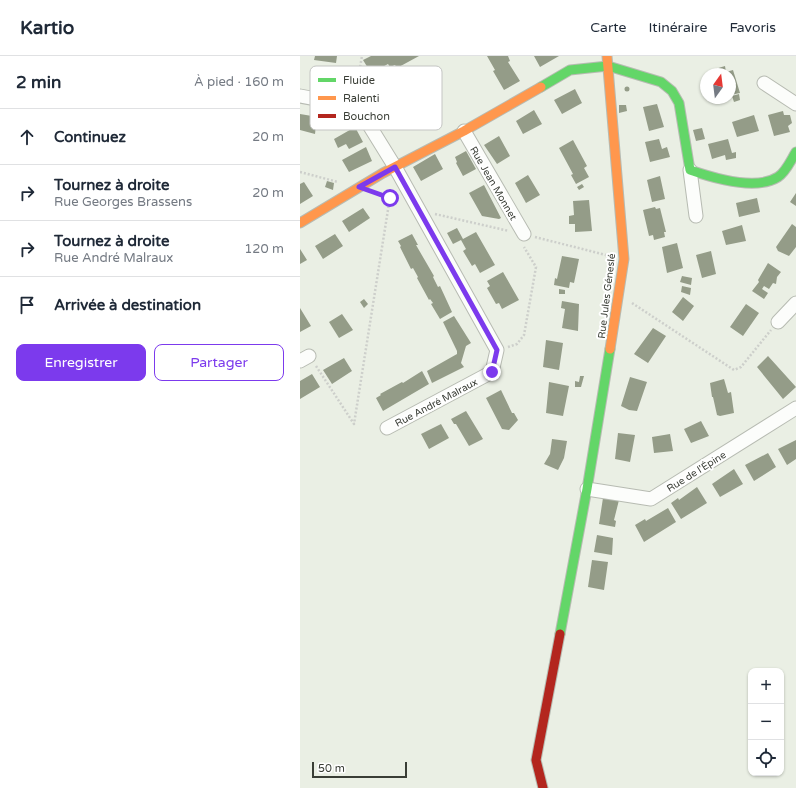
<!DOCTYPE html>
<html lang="fr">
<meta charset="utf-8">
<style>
body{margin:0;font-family:"Varela Round",sans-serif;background:#f6f6f7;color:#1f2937}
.controls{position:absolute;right:12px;bottom:12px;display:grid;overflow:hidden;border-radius:8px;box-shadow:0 1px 3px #0004}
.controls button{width:36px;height:36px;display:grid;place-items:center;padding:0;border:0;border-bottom:1px solid #e0e1e3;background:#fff;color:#1f2937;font:20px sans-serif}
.compass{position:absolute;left:400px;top:12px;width:36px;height:36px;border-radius:50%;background:#fff;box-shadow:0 1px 3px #0004;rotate:14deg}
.scale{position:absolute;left:12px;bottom:10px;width:95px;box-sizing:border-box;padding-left:4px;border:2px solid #3a3e36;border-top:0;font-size:11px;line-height:14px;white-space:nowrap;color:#3a3e36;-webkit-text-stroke:3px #fff;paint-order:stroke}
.stop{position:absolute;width:12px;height:12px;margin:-9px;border:3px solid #7c3aed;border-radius:50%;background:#fff}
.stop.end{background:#7c3aed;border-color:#fff;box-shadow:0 1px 4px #0008}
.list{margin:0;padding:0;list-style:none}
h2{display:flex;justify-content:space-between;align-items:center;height:52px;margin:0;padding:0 16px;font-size:17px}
h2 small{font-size:13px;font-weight:400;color:#747a83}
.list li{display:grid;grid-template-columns:26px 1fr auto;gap:12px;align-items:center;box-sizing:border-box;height:56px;padding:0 16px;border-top:1px solid #e0e1e3}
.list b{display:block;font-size:15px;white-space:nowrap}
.list p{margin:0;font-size:13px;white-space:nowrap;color:#747a83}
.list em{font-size:13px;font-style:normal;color:#747a83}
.actions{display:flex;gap:8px;padding:12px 16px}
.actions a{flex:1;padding:9px 0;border:1px solid #7c3aed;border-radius:8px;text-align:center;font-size:14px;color:#7c3aed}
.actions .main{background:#7c3aed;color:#fff}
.icon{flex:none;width:22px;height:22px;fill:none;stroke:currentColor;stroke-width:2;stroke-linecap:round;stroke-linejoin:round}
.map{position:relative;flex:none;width:496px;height:732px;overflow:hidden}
header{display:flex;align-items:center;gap:24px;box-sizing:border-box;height:56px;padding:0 20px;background:#fff;border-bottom:1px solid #e0e1e3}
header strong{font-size:19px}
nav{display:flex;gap:22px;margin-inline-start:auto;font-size:14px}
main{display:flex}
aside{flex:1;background:#fff}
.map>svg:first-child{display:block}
</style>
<header>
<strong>Kartio</strong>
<nav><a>Carte</a><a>Itinéraire</a><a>Favoris</a></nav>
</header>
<main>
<aside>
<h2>2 min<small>À pied · 160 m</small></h2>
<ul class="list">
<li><svg class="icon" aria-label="ahead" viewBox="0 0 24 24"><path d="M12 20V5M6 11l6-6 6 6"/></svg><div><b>Continuez</b></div><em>20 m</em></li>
<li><svg class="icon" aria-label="right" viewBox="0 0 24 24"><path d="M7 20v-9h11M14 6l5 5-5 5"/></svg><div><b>Tournez à droite</b><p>Rue Georges Brassens</p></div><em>20 m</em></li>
<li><svg class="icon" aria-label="right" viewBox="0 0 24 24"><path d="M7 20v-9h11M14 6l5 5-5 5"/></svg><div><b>Tournez à droite</b><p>Rue André Malraux</p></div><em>120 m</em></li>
<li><svg class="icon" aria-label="arrive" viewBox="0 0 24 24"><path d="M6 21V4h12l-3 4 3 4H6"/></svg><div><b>Arrivée à destination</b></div></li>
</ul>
<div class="actions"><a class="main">Enregistrer</a><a>Partager</a></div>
</aside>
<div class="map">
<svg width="496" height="732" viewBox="0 0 496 732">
<rect width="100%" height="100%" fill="#eaefe4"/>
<!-- building -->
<path fill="#949c88" d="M15 0H37L36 7 14 4Z
M71 0H119L97 12 95 9 90 11 88 8 71 17 63 4Z
M187 0H208L210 5 208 6 220 25 204 34 193 15 195 14Z
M234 0H259L240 11Z
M425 10 426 16 433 14 440 37 430 39V18H413L412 14Z
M324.5 33a2.5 2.5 0 1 1 5 0a2.5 2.5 0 1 1-5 0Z
M275 33 282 47 262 58 254 44Z
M439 38 440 44 434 46 432 40Z
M357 48 364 71 349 75 343 51Z
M319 49H326L327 55 319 57Z
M20 52 47 58 53 68 45 72 42 66H39L37 73 16 69 15 78 0 74V58L18 61Z
M234 54 242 68 223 78 216 65Z
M483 55 484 59H490L492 67 488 70 490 76 474 80 468 59Z
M454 59 459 75 437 81 432 66Z
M55 71 63 86 49 93 46 88 38 92 34 83Z
M402 72 405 83 396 85 393 74Z
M199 80 210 100 197 108 184 89Z
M359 83 362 93 367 91 370 101 350 106 345 86Z
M428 83 432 97 436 96V102L426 104 425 99 412 103 408 88Z
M273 84 287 110 284 112 289 121 276 128 271 119 273 118 259 92Z
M66 91 72 105 49 116 42 104Z
M166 95 176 113 163 120 156 107 157 106 155 101Z
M135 98 143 113 121 125 113 111Z
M228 119 240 139 226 147 215 127Z
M360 120 365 143 352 146 347 124Z
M27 125 34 127 33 134 25 131Z
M4 126 13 140 0 148V128Z
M282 128 284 131 279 134 277 131Z
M184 129 201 162 199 163 182 160 169 137Z
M496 137V150L490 146Z
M457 142 460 156 439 161 436 147Z
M289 144 292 175 275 176V168H269V160L274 159 273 145Z
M355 151 356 153 360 152 366 176H364L365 181 354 184 353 179 349 180 343 154Z
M63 152 70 162 49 176 42 165Z
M492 168 496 171V191L489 200 478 195 476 191Z
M442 169 446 185 426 189 422 175Z
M157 172 163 183 176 176 195 209 180 217 175 208 172 210 163 195 166 193 161 184 153 188 147 177Z
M35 178 43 190 23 203 15 190Z
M112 178 118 189H116L134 220 133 221 138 231 140 230 152 256 140 263 131 248 133 247 130 243 129 244 117 222 118 221 113 212 111 213 100 191 101 190 98 185Z
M377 187 383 212 367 217 362 191Z
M0 193 7 204 0 208Z
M411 195 416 218 402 222 396 199Z
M262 200 279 203 274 227 270 226 269 232 254 229 255 222 257 223Z
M468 207 481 216 477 221 476 228 473 227 469 233 464 230 462 233 468 237 464 243 452 235 459 226 458 224Z
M203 216 219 244 202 253 199 247 196 248 187 232 190 230 187 225Z
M382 220 392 222 391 229 380 226Z
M382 230 391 232 390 239 381 236Z
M259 233 265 234V238H259Z
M383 241 394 250 383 265 372 256Z
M64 243 68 248 64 252 60 246Z
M262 245 279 248 278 275 262 272 265 253 261 252Z
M446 248 459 257 443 280 430 271Z
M0 252 11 270 0 276Z
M42 258 53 274 39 282 29 266Z
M154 260 171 287 166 290 161 307 164 311 132 327 127 315 157 298V295L143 266Z
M353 272 366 280 348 307 334 298Z
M246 284 263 287 259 314 243 311Z
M468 300 496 331 483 343 457 311Z
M44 302 52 315 32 328 23 314Z
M122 315 129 328 83 355 76 342 81 339 80 338 102 326 103 327Z
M12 318 20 331 0 343V325Z
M280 320H284L281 331H275V325L279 326Z
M330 321 347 326 337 355 329 354 321 350Z
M424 323 428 337 431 336 434 357 420 360 417 359 413 341H412L410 327Z
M249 326 269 330 263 360 246 357Z
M201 334 212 357H214L218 364 209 374 202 373 186 342Z
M166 355 183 383 169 390 156 368H154L151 363Z
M401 365 409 380 391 387 384 373Z
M141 368 149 382 129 393 121 378Z
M318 377 335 379 330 406 315 403Z
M370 378 373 395 354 397 352 381Z
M252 383 267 385 264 402 258 414 244 408 250 398Z
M496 384V403L487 409 478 393Z
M468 397 476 411 454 425 445 409Z
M434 413 443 428 420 441 412 428Z
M397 431 407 447 381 463 371 447 378 442 379 444Z
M303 442 319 444 314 464 316 465 315 471 299 468Z
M368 452 376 466 344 486 335 469 345 463 346 465Z
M297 479 313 482 312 499 294 496Z
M292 504 308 506 304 534 288 531Z"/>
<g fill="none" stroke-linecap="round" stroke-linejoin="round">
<defs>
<path id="street" d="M464 27 496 48
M0 40 48 49 61 56 95 111 197 294 192 316 87 372
M164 75 224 178
M390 114 396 160
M478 266 496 247
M0 305 9 300
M287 433 351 443 496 352"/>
<path id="fast" d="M241 31 270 14 308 10 361 26 372 35 379 47 390 114C413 122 456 135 478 121 486 116 491 104 496 96
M260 578 287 433 310 293"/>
<path id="slow" d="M307 0 324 203 310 293
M0 167 83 117 164 75 241 31"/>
<path id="jam" d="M243 732 236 704 260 578"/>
</defs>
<!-- street casing -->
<use href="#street" stroke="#b7bbb2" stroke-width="15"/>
<!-- fast casing -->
<use href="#fast" stroke="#b7bbb2" stroke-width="11"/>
<!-- slow casing -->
<use href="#slow" stroke="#b7bbb2" stroke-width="11"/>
<!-- jam casing -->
<use href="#jam" stroke="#b7bbb2" stroke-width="11"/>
<!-- path -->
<path stroke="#cdcfcb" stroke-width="2.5" stroke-dasharray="2 2" stroke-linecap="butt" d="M54 38 56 34 62 0
M0 116 38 126
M135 158 209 175
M235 181 310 200
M332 247 434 314 441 311 471 274
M208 291 217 288 224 279 236 211 224 191
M16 310 54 368 90 141 78 137"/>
<!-- street -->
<use href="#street" stroke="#fcfdfb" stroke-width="13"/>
<!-- fast -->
<use href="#fast" stroke="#63d668" stroke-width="9"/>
<!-- slow -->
<use href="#slow" stroke="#ff974d" stroke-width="9"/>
<!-- jam -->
<use href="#jam" stroke="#b3261e" stroke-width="9"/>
</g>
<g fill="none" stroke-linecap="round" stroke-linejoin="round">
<!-- route -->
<path stroke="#7c3aed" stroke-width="5" d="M90 142 59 131 95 111 197 294 192 316"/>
</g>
<g text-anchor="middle" stroke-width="4" stroke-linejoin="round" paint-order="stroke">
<!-- street labels -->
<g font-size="10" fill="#3a3e36" stroke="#fff">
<text transform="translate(194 127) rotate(60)" y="4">Rue Jean Monnet</text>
<text transform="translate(306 240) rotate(-83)" y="4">Rue Jules Géneslé</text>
<text transform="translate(136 346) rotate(-28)" y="4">Rue André Malraux</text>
<text transform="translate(396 415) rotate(-32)" y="4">Rue de l'Épine</text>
</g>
</g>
<!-- legend -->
<rect x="10" y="10" width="132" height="64" rx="6" fill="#fff" stroke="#c4c5c3" stroke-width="1"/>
<rect x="18" y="22" width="18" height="4" fill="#63d668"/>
<rect x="18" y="40" width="18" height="4" fill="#ff974d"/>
<rect x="18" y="58" width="18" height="4" fill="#b3261e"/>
<g font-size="11" fill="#3a3e36">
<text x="43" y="28">Fluide</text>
<text x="43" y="46">Ralenti</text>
<text x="43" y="64">Bouchon</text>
</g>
</svg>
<div class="controls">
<button>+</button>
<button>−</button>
<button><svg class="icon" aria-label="locate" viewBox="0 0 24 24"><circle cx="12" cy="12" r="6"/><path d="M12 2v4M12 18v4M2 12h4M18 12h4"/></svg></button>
</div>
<svg class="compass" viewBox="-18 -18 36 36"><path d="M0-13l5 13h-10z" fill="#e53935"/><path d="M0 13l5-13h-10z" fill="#747a83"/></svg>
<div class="scale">50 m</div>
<div class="stop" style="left:90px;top:142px"></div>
<div class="stop end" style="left:192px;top:316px"></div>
</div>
</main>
